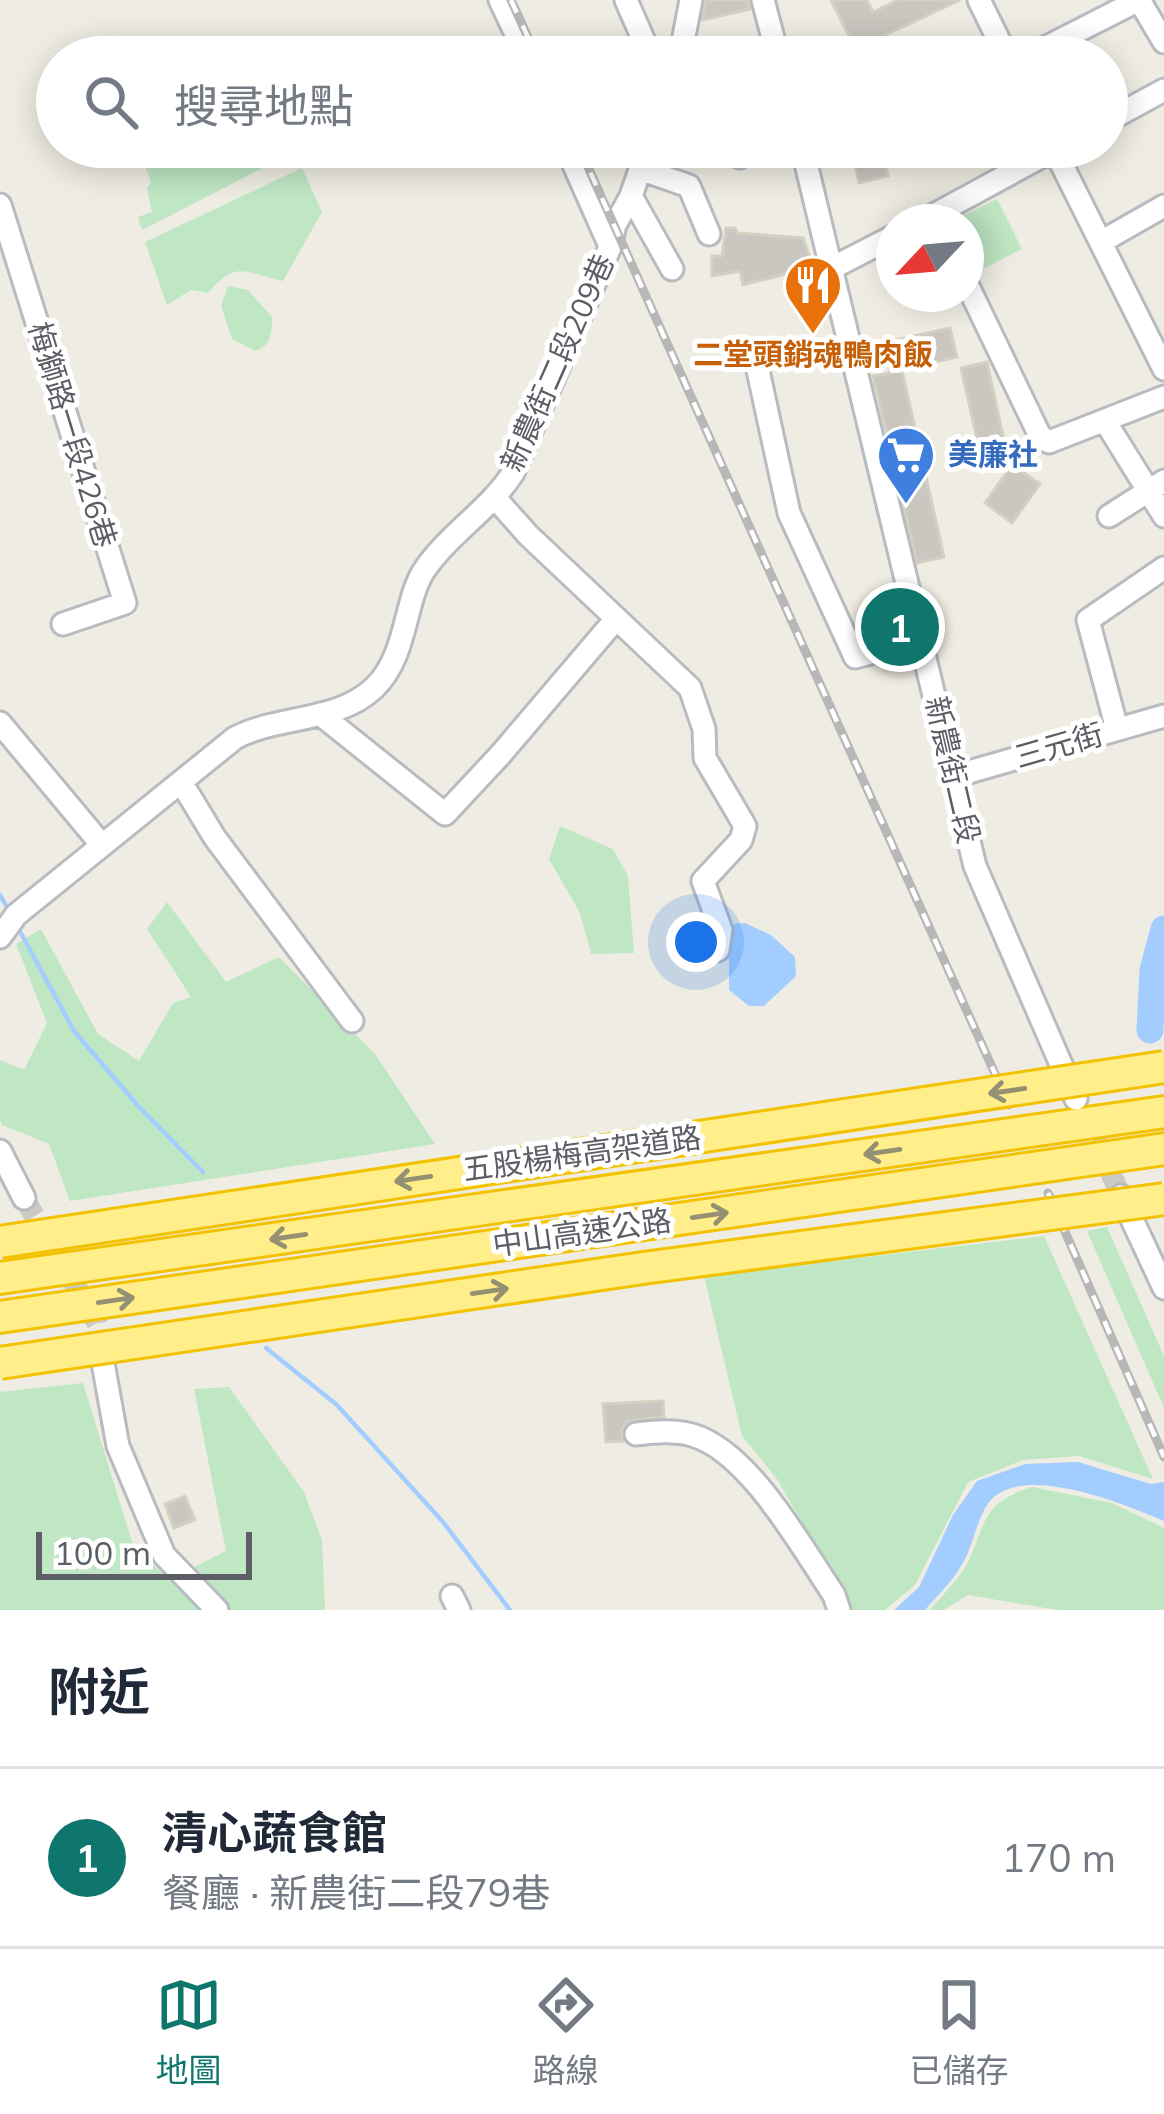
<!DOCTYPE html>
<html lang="zh-TW">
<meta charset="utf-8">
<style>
body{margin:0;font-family:Mulish,"Noto Sans TC",sans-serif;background:#f2f2f3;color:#1f2937}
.compass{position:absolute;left:876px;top:204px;width:108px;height:108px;border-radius:50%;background:#fff;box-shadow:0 6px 30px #0003;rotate:244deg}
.scale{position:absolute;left:36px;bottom:30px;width:216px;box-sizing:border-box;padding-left:12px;border:6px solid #5b5e65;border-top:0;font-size:33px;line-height:42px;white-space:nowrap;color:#5b5e65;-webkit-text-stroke:9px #fff;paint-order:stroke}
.you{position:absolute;left:696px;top:942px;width:42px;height:42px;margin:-30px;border:9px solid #fff;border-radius:50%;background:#1a73e8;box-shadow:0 0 0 18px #1a73e833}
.badge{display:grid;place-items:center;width:78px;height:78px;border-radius:50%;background:#0f766e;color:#fff;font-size:39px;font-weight:700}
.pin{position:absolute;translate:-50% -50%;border:6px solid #fff;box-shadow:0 3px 12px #0006}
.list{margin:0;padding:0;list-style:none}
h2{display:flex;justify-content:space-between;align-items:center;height:156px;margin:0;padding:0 48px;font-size:51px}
h2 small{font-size:39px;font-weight:400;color:#747a83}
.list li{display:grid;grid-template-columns:78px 1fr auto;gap:36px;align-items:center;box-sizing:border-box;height:180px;padding:0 48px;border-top:3px solid #e0e1e3}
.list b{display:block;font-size:45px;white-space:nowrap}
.list p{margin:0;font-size:39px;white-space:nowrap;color:#747a83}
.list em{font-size:39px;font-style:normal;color:#747a83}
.icon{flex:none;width:66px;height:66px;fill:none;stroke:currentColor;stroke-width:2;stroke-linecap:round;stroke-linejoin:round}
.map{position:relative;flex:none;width:1164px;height:1610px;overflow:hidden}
.search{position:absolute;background:#fff;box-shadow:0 6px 30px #0003;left:36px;right:36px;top:36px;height:132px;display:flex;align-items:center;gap:30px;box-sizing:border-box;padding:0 42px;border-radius:66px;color:#747a83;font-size:45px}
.sheet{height:336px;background:#fff}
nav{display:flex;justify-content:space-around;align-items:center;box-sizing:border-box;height:168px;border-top:3px solid #e0e1e3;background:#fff;font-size:33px;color:#747a83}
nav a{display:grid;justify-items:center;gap:6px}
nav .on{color:#0f766e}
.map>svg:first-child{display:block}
</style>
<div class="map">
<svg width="1164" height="1610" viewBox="0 0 1164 1610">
<rect width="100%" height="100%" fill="#efede3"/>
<!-- green -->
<path fill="#bfe7c4" d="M138 147H269L286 156 142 230 138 217 152 212 147 188 151 182Z
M302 168 322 212 283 281C243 272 237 260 208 293L191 290 167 305 145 242Z
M997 199 1022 249 971 275 966 266V222H951Z
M228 286 248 290 272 317C272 333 272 345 255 351L232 339 221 306Z
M560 826 613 849 628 876 634 953 591 954 580 913 549 859Z
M167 902 226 982 279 957 375 1054 435 1144 70 1201 49 1144 2 1125 0 1120V1060L24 1070 47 1023 16 944 41 929 98 1034 139 1061 173 1003 191 997 147 929Z
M1107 1227 1164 1356V1408L1087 1231Z
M1044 1236 1153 1479 1079 1456 1023 1460 968 1482 915 1585 885 1610H852L777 1479 742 1436 704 1276Z
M83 1383 133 1545 169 1580 226 1551 194 1389 229 1387 304 1492 322 1540 325 1610H0V1392Z
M1032 1487 1112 1503 1164 1528V1610H1057L968 1595 944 1610H930C942 1595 958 1581 967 1564 988 1521 980 1504 1032 1487Z"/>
<!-- water -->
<path fill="#a3cdff" d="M745 923 771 935 795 957 796 976 764 1006H749L729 990V942L734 924Z
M1078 1462 1151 1484 1164 1482V1521C1126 1505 1016 1459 987 1505 975 1524 973 1548 961 1566 952 1582 937 1596 925 1610H894L919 1587 953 1515 977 1481 1025 1464Z"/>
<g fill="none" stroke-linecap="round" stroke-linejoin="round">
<!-- stream -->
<path stroke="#a3cdff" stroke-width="4.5" d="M0 895 9 911
M17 926 74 1031 140 1108 203 1172
M266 1348 337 1405 443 1522 510 1610"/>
<!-- river -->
<path stroke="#a3cdff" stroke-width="27" d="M1150 1030 1153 970 1164 929"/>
</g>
<!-- building -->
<path fill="#cac7c1" stroke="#d4d0c2" stroke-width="3" d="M706 0H748L750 9 702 20Z
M831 0H867L873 12 898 0H960L856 49Z
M851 147H882L888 176 859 183Z
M726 228H735L738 233 803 238 813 267 743 285 740 271 712 276V256H722Z
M950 328 957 357 902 370 944 557 917 563 873 376 890 373 883 343Z
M987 362 1009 464 984 470 961 368Z
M1012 465 1040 484 1012 523 985 503Z
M663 1401 664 1417 628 1421 622 1429 623 1441 606 1442 603 1404Z
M185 1496 195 1520 174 1528 165 1504Z"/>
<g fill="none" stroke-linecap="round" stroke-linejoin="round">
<!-- minor-tunnel -->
<path stroke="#cac9c4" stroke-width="21" stroke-dasharray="21 10" stroke-linecap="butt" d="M1082 1112 1120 1193
M24 1198 97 1323 102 1357"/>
<defs>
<path id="minor" d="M500 0 527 57
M626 0 651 57
M763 0 778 57
M979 0 1007 57
M1139 0 1164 42
M680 57 691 0
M1027 57 1139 0
M1107 121 1164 90
M566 147 610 246
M716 147 740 157
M802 147 975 866 1076 1099
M1053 147 1164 369
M640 169 689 186 709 234
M631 196 672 269
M0 205 125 603 63 624
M921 222 1059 147
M1101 242 1164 206
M834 267 894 236
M966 282 1040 436 1049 442 1164 397
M754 352 789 513 855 657 921 640
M1105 421 1164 516
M496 499 528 535 690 688 704 729 705 758 745 826 741 840 703 881 721 930 718 950
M1109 516 1164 481
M320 714 445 814 501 754 615 620
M0 723 101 844
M1117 729 1088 620 1164 568
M955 776 1164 716
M181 782 215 838 352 1021
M0 937 16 915 235 738C278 715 337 723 374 688 408 656 404 599 425 569 450 533 489 510 513 473L610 247 615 225 631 196 648 147
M0 1151 24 1198
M1121 1196 1164 1288
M103 1363 118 1446 164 1555 217 1610
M636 1434C655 1432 673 1430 692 1435 749 1451 802 1548 834 1595L839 1610
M452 1596 459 1610"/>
<path id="highway" d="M0 1278 1164 1112
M0 1317 1164 1149"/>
</defs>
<!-- minor casing -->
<use href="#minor" stroke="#b8bbc0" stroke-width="27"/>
<!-- highway casing -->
<use href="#highway" stroke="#f2c200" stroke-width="36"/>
<!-- minor -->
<use href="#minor" stroke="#fff" stroke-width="21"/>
<!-- highway -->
<use href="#highway" stroke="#ffee8a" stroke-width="30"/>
<defs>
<path id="rail" d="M511 0 537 57
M579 147 1009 1105
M1048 1193 1164 1457"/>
</defs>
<!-- rail casing -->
<use href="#rail" stroke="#b7b7b8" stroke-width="9"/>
<!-- rail -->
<use href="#rail" stroke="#fff" stroke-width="4.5" stroke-dasharray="14" stroke-linecap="butt"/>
<defs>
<path id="highway-bridge" d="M0 1242 1164 1067
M0 1363 643 1268 1164 1199"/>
</defs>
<!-- highway-bridge casing -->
<use href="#highway-bridge" stroke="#f2c200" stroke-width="36" stroke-linecap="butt"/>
<!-- highway-bridge -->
<use href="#highway-bridge" stroke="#ffee8a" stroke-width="30"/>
</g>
<!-- one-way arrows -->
<defs><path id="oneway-shaft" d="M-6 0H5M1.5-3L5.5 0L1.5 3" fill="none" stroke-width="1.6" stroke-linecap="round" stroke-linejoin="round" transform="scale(3)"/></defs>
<g stroke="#949072">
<use href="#oneway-shaft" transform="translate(1007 1091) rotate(172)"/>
<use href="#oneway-shaft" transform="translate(882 1152) rotate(172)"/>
<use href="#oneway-shaft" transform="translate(413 1179) rotate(172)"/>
<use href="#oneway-shaft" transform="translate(710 1215) rotate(-8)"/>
<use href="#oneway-shaft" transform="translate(288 1237) rotate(172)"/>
<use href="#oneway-shaft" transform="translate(490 1291) rotate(-8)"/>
<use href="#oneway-shaft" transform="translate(116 1300) rotate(-8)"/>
</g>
<!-- icons -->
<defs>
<symbol id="restaurant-pin" viewBox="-11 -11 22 30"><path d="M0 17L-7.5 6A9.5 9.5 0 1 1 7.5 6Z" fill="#e8710a" stroke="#fff"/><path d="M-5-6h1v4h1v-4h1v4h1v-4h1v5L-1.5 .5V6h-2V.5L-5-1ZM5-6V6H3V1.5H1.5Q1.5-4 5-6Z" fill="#fff"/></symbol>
<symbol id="supermarket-pin" viewBox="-11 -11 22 30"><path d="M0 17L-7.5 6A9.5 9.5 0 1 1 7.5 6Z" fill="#3f7fe0" stroke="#fff"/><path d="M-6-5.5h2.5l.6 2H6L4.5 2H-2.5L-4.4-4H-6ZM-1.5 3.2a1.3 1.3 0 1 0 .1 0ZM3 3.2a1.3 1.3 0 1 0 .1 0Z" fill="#fff"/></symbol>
</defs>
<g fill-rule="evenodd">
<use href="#restaurant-pin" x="780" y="252" width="66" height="90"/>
<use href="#supermarket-pin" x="873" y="422" width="66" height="90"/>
</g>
<g text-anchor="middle" stroke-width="10" stroke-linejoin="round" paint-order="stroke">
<!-- food labels -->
<g font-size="30" font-weight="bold" fill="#c56008" stroke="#fff">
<text x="813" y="365">二堂頭銷魂鴨肉飯</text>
</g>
<!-- street labels -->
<g font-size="30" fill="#5b5e65" stroke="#fff">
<text transform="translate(558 363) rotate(-66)" y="10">新農街二段209巷</text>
<text transform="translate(72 435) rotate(73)" y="10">梅獅路一段426巷</text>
<text transform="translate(1059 746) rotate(-16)" y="10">三元街</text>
<text transform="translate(952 770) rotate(77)" y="10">新農街二段</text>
<text transform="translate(582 1154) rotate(-8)" y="10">五股楊梅高架道路</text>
<text transform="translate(582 1233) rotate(-8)" y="10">中山高速公路</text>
</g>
<!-- shop labels -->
<g font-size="30" font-weight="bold" fill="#366cbe" stroke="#fff" text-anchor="start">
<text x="948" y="465">美廉社</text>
</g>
</g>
</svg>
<svg class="compass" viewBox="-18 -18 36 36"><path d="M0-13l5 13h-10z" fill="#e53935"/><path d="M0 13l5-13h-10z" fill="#747a83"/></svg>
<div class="scale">100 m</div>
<div class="you"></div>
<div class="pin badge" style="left:900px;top:627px">1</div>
<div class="search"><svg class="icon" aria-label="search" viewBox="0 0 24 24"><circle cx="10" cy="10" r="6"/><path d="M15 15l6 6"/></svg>搜尋地點</div>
</div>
<section class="sheet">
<h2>附近<small></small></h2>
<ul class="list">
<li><span class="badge">1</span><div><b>清心蔬食館</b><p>餐廳 · 新農街二段79巷</p></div><em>170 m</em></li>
</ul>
</section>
<nav>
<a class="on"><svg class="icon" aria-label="map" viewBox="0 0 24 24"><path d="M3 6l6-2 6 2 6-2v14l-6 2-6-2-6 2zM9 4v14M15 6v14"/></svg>地圖</a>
<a><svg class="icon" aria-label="directions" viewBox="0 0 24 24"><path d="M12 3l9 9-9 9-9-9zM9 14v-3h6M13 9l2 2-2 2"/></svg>路線</a>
<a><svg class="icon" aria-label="saved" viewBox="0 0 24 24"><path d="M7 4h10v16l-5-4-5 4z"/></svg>已儲存</a>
</nav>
